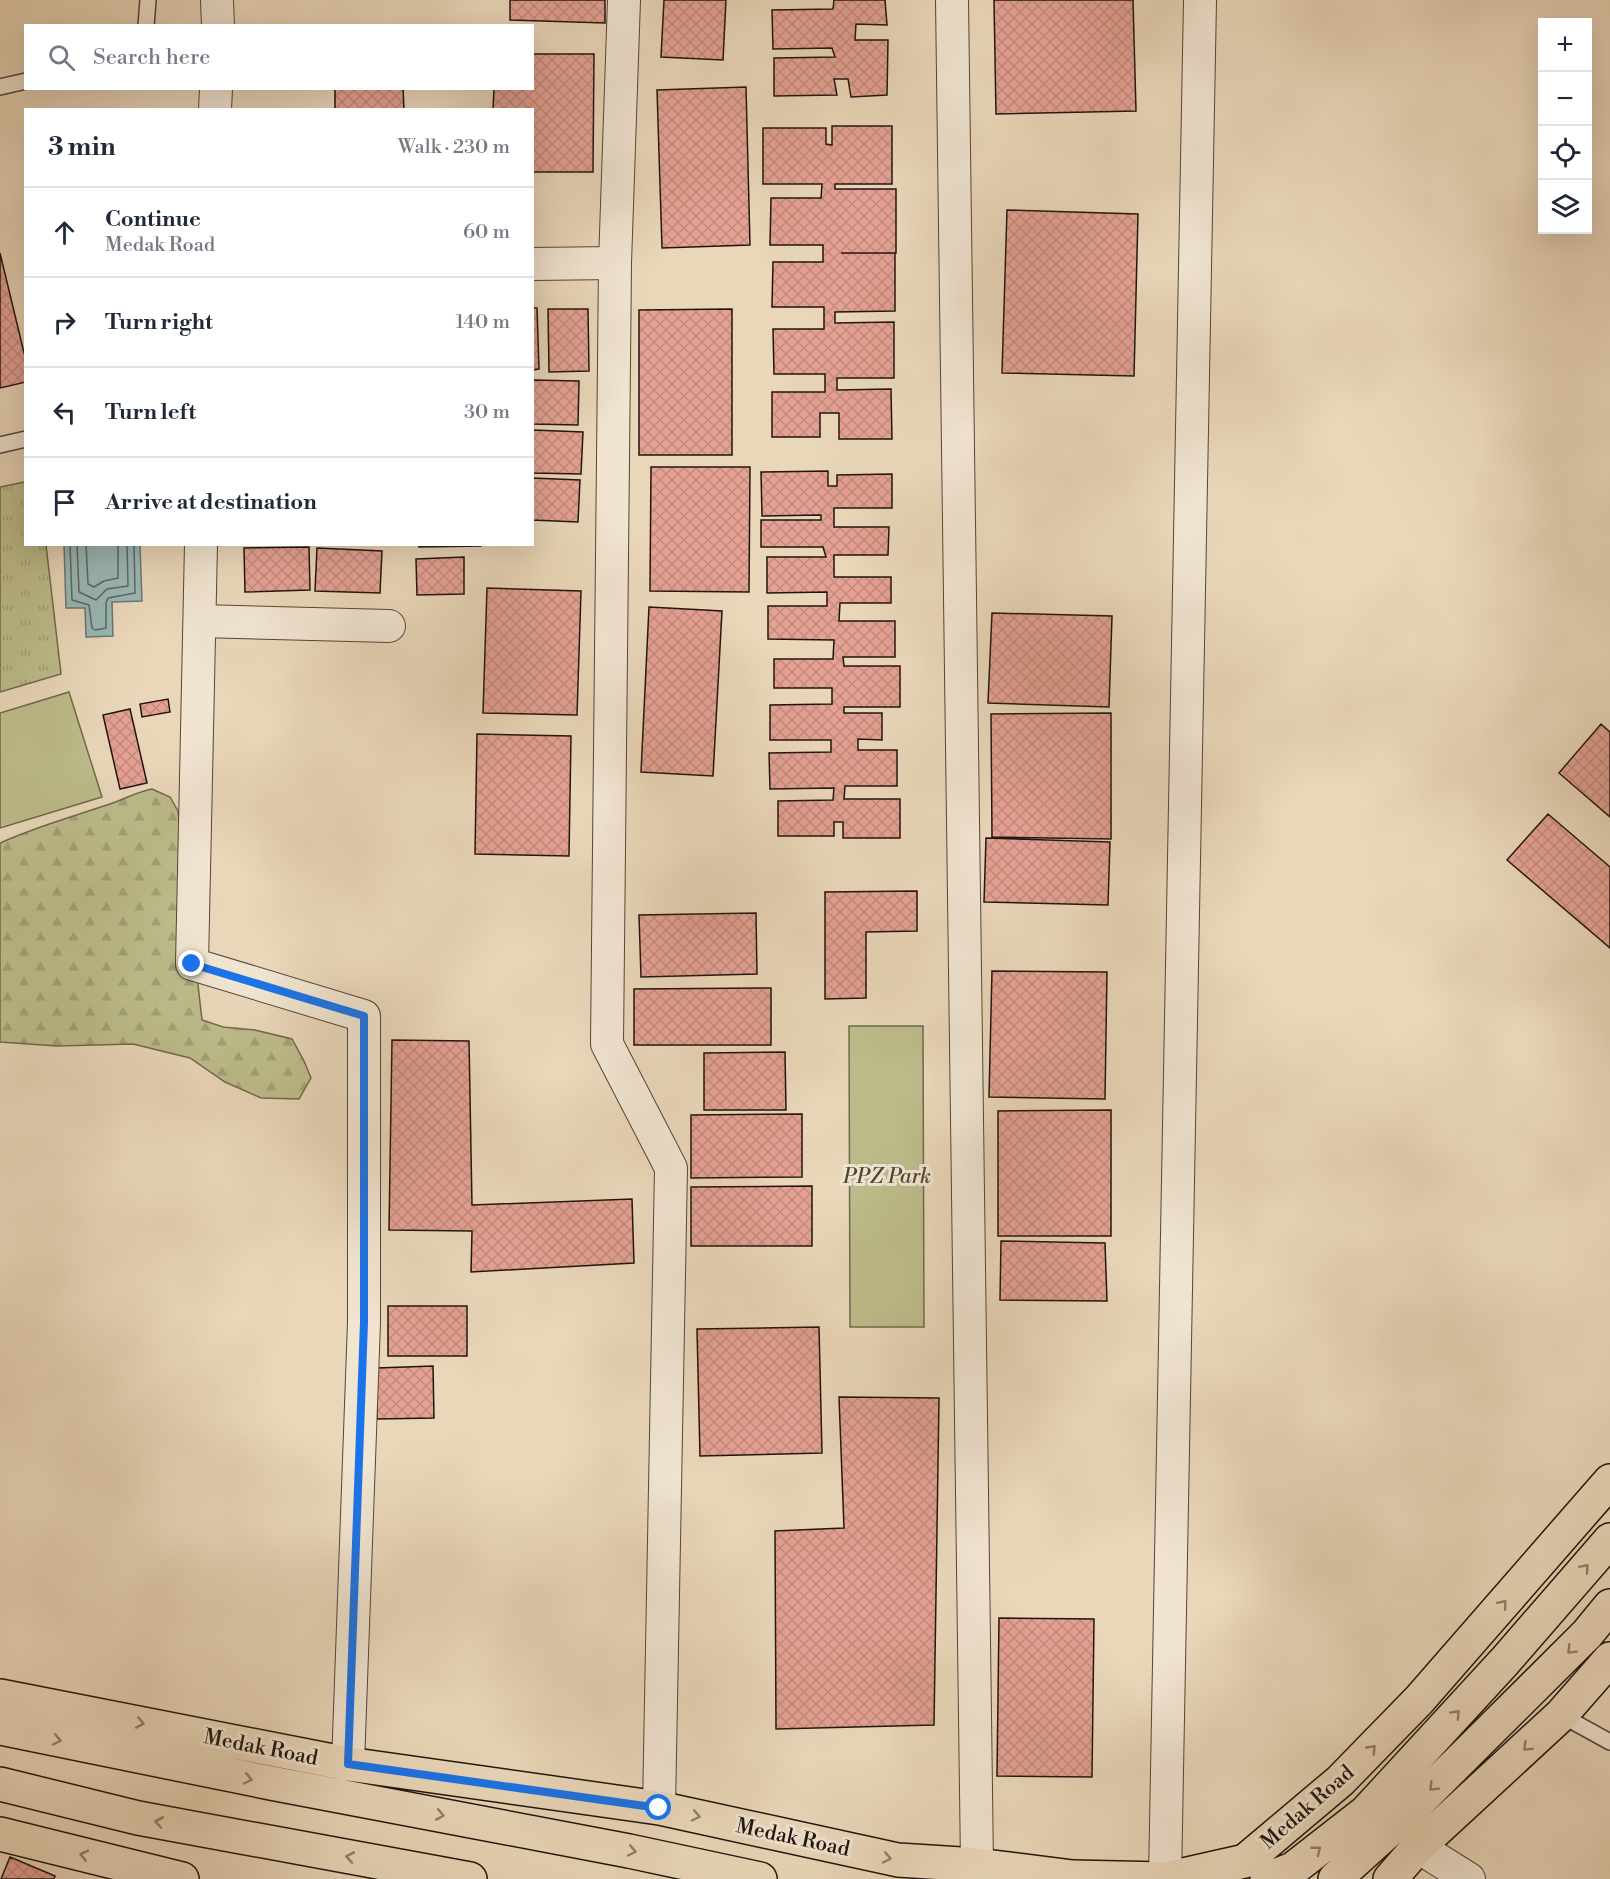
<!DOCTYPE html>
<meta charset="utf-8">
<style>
body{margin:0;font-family:"Libre Bodoni",serif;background:#f2f2f3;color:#1f2937}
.controls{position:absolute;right:18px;top:18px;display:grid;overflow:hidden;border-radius:0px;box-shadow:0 6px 24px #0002}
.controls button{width:54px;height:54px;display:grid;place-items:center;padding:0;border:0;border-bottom:2px solid #e0e1e3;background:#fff;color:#1f2937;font:30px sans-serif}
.stop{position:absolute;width:18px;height:18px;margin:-14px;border:4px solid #1a73e8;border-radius:50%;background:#fff}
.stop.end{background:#1a73e8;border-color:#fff;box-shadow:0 2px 6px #0008}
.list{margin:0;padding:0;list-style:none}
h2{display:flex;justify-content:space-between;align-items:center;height:78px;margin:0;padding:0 24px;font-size:26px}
h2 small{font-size:20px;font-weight:400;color:#747a83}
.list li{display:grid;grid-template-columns:39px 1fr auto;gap:18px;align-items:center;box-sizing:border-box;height:90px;padding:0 24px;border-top:2px solid #e0e1e3}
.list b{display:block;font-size:22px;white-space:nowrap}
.list p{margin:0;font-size:20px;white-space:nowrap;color:#747a83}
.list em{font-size:20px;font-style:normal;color:#747a83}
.icon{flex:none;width:33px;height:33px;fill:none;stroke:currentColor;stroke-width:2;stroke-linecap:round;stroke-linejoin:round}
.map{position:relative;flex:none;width:1610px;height:1879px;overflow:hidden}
.search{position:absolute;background:#fff;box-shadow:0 6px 24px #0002;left:24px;top:24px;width:510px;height:66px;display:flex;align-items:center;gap:15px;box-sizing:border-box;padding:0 21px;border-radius:0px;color:#747a83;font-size:22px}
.panel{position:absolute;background:#fff;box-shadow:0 6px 24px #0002;left:24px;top:108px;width:510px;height:438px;border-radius:0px}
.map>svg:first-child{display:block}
</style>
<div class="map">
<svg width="1610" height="1879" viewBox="0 0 1610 1879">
<defs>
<pattern id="grass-tufts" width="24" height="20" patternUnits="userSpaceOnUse" patternTransform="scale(1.5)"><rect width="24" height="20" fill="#bdbd8b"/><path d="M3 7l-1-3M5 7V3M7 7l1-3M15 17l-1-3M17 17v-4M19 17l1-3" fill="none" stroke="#a2a277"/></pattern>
<pattern id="forest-firs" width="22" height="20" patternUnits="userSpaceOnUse" patternTransform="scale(1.5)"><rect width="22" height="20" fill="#bdbd8b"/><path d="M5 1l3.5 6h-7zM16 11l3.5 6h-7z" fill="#a2a277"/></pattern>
<pattern id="building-cross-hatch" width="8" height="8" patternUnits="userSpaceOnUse" patternTransform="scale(1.5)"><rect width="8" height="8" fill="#e5a194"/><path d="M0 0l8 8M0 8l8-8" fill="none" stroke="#c48a7e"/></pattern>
</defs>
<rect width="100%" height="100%" fill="#ead7ba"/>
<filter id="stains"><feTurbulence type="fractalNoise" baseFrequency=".00333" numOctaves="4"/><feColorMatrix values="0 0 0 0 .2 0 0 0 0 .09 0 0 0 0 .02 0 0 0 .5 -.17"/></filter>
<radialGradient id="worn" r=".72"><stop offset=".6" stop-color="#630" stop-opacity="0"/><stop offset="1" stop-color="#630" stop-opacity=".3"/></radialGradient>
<!-- grass -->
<path fill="url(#grass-tufts)" stroke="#6e694d" stroke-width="1.5" d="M25 482 26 544 46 545 61 674 0 692V487Z"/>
<!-- forest -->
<path fill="url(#forest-firs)" stroke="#6e694d" stroke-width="1.5" d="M152 789 170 797 178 811 202 1020 223 1027 255 1030 292 1039 304 1061 311 1078 299 1099 261 1098 225 1082 190 1058 133 1044 57 1046 0 1042V843C35 827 71 817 107 805 123 800 136 792 152 789Z"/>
<!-- park -->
<path fill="#bdbd8b" stroke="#6e694d" stroke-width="1.5" d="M69 692 102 797 0 828V713Z
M849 1026H923L924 1327H850Z"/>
<!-- water -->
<path fill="#99b8b6" stroke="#697773" stroke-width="1.5" d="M64 545H140L142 601 112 602 113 636 86 637 85 608H66Z"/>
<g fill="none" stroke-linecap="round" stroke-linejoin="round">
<!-- shore -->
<path stroke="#5c6662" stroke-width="1.5" d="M70 544 72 600 89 605 92 628 95 630 106 628V603L108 598 135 593 134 544
M77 544 79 592 96 600 107 589 128 586 127 544
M86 544 88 584 94 587 104 581 118 578V544"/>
</g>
<!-- building -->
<path fill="url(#building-cross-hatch)" stroke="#20150f" stroke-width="1.5" d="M510 0H605V23L510 20Z
M664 0H726L723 60 661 57Z
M834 0H885L887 25 856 24 855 40H888L887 95 851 97 848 79H834L837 95 774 96V58L835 57 832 48 773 49 772 10 833 9Z
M994 0H1133L1136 111 996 114Z
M532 54H594L593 172H532V110H493L494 88H532Z
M746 87 750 245 662 248 657 90Z
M335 88H403L404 110H335Z
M832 126H892V184H835V189H896V253H841H895V311L835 312V323L894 322V378H837V390L891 389 892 439H839V413H820V437H772V392H825V374H774L773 329H824V307H772L773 262H823V245H770L771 198H821L822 184H763V128H826V144L832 145Z
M1007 210 1138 214 1134 376 1002 373Z
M0 253 26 361V382L0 388Z
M532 308H537L539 369 532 370Z
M548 309H588L589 371 549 372Z
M732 309V455H639V310Z
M532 380 579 381 578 425 532 424Z
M532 430 583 432 581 474 532 473Z
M651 467H750L749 592 650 591Z
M828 471V486H837V475L892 474V508H834V527H889L888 555H834V577H891V603H840L839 621H895V657H843L844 666H900V707H844V713H882V740L858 739V750H897V786H845L844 799H900V838H843V822H834V836H778V801L833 800 834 788 770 789 769 753 831 752V740H770V705L832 704V688H774V659H833L834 640 768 639V606H827V592L767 593V557H826L823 547H761V520H821V515L762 516 761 472Z
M532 478 580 480 578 522 532 520Z
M419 544H481V546L419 547Z
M309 547 310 590 245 592 244 548Z
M317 548 382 551 380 593 315 591Z
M464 557V594L417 595 416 559Z
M487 588 581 591 577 715 483 713Z
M649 607 722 611 713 776 641 772Z
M992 613 1112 616 1109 707 988 703Z
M168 699 170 712 142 717 140 704Z
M130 709 147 783 120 789 103 715Z
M1111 713V839L992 837 991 714Z
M1601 724 1610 732V817L1559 773Z
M477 734 571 736 569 856 475 854Z
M1548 814 1610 867V948L1507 860Z
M986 838 1110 842 1108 905 984 902Z
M917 891V931L866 932V998L825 999V892Z
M756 913 757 974 641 977 639 915Z
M992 971 1107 972 1105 1099 989 1097Z
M771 988V1045H634V989Z
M392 1040 469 1041 472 1205 632 1199 634 1263 471 1272 472 1231 389 1230Z
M785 1052 786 1110H704V1053Z
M1111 1110V1236H998V1111Z
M802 1114V1177L691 1178V1115Z
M812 1186V1246H691V1187Z
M1001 1241 1105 1243 1107 1301 1000 1300Z
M388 1306H467V1356H388Z
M819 1327 822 1453 700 1456 697 1329Z
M433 1366 434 1418 377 1419V1368Z
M839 1397 939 1398 934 1725 776 1729 775 1531 844 1528Z
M999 1618 1094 1619 1092 1777 997 1776Z
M10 1857 55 1876 54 1879H1Z"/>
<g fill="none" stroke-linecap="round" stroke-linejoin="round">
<defs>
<path id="service" d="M146 26 148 0
M0 87 26 81
M0 445 26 439
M1561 1715 1610 1742"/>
<path id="minor" d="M217 0 218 26
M624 0 615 263 607 1044 671 1168 659 1808
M952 0 977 1865
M215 110 216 88
M532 264 615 263
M201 544 192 964 364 1016V1322L348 1764
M200 621 389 626
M1418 1847 1469 1879
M1165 1879 1200 0"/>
<path id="primary" d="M0 1696 348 1764 659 1808 898 1860 977 1865 1073 1877 1165 1879 1245 1861 1340 1781 1419 1700 1610 1481
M0 1728 271 1783 629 1851 760 1879
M0 1784 138 1818 470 1879
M0 1834 182 1879
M1267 1879 1293 1869 1366 1812 1505 1661 1610 1540
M1335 1879 1397 1823 1587 1634 1610 1606
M1390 1879 1418 1847 1561 1715 1610 1659"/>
</defs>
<!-- service casing -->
<use href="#service" stroke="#52463a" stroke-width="18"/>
<!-- minor casing -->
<use href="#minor" stroke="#52463a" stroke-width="34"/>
<!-- primary casing -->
<use href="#primary" stroke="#20150f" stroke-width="36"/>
<!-- service -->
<use href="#service" stroke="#f1e5d2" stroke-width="15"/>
<!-- minor -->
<use href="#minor" stroke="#f1e5d2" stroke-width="32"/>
<!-- primary -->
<use href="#primary" stroke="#ead7ba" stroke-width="33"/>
</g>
<!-- one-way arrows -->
<defs><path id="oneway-chevron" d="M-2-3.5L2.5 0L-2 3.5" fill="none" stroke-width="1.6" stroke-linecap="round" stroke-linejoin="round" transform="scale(1.5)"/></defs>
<g stroke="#8f806d">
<use href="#oneway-chevron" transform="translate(1585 1568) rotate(-49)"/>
<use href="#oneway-chevron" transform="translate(1503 1604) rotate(-49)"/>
<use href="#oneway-chevron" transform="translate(1571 1650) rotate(135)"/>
<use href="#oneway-chevron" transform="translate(1456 1714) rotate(-47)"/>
<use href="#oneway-chevron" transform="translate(140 1723) rotate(11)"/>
<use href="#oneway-chevron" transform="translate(57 1740) rotate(12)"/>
<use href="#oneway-chevron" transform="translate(1527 1747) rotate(136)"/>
<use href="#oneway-chevron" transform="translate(1372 1749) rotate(-46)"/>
<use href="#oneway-chevron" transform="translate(248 1779) rotate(12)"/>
<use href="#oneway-chevron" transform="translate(1433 1787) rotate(135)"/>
<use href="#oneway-chevron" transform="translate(440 1815) rotate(11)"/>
<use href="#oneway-chevron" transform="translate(696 1816) rotate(12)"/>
<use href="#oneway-chevron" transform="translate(159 1822) rotate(-170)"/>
<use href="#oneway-chevron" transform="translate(1317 1850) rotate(-38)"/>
<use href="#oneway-chevron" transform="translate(632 1851) rotate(12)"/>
<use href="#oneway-chevron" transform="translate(84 1855) rotate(-166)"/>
<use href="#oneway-chevron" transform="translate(350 1857) rotate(-170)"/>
<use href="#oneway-chevron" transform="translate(887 1858) rotate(12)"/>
</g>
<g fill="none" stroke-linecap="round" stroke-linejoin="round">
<!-- route -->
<path stroke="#1a73e8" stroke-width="8" d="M192 964 364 1016V1322L348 1764 659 1808"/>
</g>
<g text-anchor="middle" stroke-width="6" stroke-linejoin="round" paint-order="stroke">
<!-- park labels -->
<g font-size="21" font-style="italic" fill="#4f4734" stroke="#f1e5d2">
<text x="887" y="1183">PPZ Park</text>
</g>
<!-- street labels -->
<g font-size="21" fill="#20150f" stroke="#f1e5d2">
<text transform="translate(261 1747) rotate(11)" y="7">Medak Road</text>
<text transform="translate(1307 1807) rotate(-41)" y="7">Medak Road</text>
<text transform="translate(793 1837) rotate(12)" y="7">Medak Road</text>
</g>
</g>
<rect width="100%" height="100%" filter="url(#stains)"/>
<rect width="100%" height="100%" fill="url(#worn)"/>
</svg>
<div class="controls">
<button>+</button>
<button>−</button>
<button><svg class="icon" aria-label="locate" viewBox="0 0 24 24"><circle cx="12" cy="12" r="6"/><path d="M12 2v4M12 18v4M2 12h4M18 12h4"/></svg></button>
<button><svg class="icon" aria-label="layers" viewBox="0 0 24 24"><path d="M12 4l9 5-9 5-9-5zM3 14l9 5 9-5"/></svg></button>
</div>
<div class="stop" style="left:659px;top:1808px"></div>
<div class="stop end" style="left:192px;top:964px"></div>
<div class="search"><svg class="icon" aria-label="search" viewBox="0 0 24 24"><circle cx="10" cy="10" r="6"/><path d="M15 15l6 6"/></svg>Search here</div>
<section class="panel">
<h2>3 min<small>Walk · 230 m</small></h2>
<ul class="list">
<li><svg class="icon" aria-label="ahead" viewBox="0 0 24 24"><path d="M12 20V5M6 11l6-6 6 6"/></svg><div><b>Continue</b><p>Medak Road</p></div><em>60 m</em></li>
<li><svg class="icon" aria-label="right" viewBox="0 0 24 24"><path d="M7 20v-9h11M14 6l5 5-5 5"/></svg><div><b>Turn right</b></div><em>140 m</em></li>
<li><svg class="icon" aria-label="left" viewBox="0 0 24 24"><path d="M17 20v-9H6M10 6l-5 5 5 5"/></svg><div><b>Turn left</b></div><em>30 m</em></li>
<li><svg class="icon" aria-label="arrive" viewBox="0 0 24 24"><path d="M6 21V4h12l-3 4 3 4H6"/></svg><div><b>Arrive at destination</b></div></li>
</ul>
</section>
</div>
